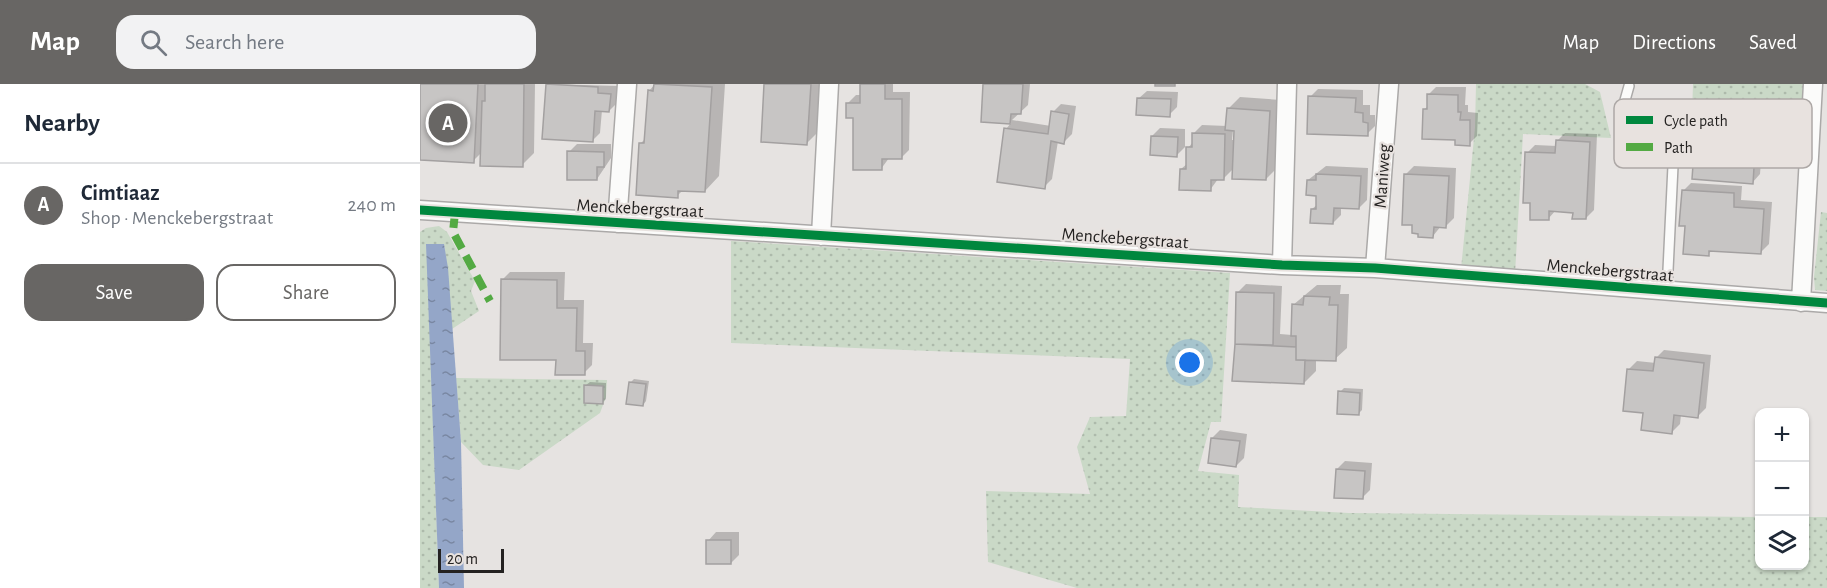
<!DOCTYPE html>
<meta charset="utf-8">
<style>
body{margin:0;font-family:"Alegreya Sans",sans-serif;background:#f2f2f3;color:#1f2937}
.controls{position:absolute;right:18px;bottom:18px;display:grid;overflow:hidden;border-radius:12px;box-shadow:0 2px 4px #0004}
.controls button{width:54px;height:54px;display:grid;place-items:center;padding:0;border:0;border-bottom:2px solid #e0e1e3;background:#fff;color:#1f2937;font:30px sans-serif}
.scale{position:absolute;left:18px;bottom:15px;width:66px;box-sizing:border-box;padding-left:6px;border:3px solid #242221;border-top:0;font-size:16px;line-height:21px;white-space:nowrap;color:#242221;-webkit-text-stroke:4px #e8e2df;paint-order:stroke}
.you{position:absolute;left:770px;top:279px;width:21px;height:21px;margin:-15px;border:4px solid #fff;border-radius:50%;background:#1a73e8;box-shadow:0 0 0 9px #1a73e833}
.badge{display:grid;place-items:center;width:39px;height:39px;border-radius:50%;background:#686664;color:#fff;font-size:20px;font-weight:700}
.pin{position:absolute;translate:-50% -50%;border:3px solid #fff;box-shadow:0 2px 6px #0006}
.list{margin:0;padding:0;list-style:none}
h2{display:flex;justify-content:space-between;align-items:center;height:78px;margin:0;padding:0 24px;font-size:26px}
h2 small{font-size:20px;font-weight:400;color:#747a83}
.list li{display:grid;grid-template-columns:39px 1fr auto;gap:18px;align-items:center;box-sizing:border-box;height:84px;padding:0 24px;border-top:2px solid #e0e1e3}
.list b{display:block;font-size:22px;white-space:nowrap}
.list p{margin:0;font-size:20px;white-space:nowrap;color:#747a83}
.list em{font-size:20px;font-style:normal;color:#747a83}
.actions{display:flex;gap:12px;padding:18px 24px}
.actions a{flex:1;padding:14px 0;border:2px solid #686664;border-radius:18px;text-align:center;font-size:21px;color:#686664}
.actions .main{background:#686664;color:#fff}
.icon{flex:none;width:33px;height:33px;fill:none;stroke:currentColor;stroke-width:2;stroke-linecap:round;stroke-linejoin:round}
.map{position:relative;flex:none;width:1407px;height:504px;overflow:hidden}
header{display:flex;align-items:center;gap:36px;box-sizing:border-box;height:84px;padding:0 30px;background:#686664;color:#fff}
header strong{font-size:28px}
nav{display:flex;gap:33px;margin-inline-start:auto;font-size:21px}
.search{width:420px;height:54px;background:#f2f2f3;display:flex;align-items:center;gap:15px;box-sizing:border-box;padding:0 21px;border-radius:18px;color:#747a83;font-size:22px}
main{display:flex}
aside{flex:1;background:#fff}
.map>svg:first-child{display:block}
</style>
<header>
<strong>Map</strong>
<div class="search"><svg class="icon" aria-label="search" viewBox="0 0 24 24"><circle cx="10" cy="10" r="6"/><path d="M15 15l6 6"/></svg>Search here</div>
<nav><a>Map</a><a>Directions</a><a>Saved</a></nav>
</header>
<main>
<aside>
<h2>Nearby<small></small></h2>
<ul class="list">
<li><span class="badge">A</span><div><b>Cimtiaaz</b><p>Shop · Menckebergstraat</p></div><em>240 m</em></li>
</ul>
<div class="actions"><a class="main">Save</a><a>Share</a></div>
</aside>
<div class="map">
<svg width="1407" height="504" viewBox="0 0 1407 504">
<defs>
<pattern id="grass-dots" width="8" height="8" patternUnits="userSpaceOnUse" patternTransform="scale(1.5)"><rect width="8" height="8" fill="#cad9c7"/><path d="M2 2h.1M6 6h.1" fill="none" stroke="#adbaab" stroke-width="1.8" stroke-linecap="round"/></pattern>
<pattern id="water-ripples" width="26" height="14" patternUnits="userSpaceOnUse" patternTransform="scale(1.5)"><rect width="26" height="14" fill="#94a6c8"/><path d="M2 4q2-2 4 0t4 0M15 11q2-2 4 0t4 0" fill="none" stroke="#7987a2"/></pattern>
</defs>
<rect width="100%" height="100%" fill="#e6e3e1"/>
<!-- grass -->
<path fill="url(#grass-dots)" d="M1056 0H1165L1180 8 1191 54 1103 50 1095 190 1041 185 1055 44Z
M1273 0H1383L1381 38 1272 30Z
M1401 128 1407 129V207L1395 206 1394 193Z
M19 142 27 148 55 197 51 207 59 227 32 245 24 160H7L19 504H0V148L6 144Z
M311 157 810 189 801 338H791L778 387 819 391 818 423 929 429 1339 433 1340 482H1384L1385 433H1407V504H657L568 478 566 407 670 410 657 363 670 333 706 332 710 275 311 259Z
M36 294 187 296 186 313 180 329 99 386 63 381 41 358Z"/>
<!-- water -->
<path fill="url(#water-ripples)" d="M6 160H24L28 184 41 358 44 504H19Z"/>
<!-- shadow -->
<path fill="#0003" fill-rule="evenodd" d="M0 0H115L114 69 102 81 62 68 53 77 0 27Z
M128 0 198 2 197 19 189 27 182 26 180 49 172 57 124 53Z
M235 0H305L299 92 285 107 263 106 257 112 220 60 226 54 229 7Z
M346 0H401L398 48 386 60Z
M442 0H473V8H490L489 66 481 74H469L461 85 428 19 436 11H442Z
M565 0H610L608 21 592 36 631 42 633 28 641 20 656 22 652 50 644 58 638 57 632 95 624 103 586 45 591 39 562 37Z
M1016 3H1046L1045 21H1048V28L1058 29 1057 52 1049 60 1037 55 1004 26 1008 22V11Z
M898 5 943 6V21H950V31H955V42L947 50 890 13Z
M727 7 758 8 757 23 749 31 718 15Z
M820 13 861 16 858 83 846 95 814 84 803 95H798L790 106 761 85 768 79V64L773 58 774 49 782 41 807 42 808 25ZM813 46H816L815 56H812Z
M1280 27 1349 32 1348 44H1354L1353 57 1342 65 1340 90 1332 99 1276 65 1272 35Z
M740 44 765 45V63L757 71 732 52Z
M1145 49 1177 50 1174 126 1166 134 1154 127 1136 126 1128 135 1107 69 1115 61 1137 62V57Z
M157 60H191V74L177 95 149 68Z
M906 82 948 84 947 116 939 124 921 123V131L913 139 892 125 898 120V111L888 96Z
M994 82 1036 84 1034 134 1026 142H1021L1013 152 986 90Z
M1271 99 1322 102 1321 116 1352 118 1349 160 1341 168 1294 165 1288 170 1267 141 1263 107Z
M90 188H145L144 216H164L163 259H173L172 281 164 289 137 275 82 196Z
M826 200 862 202 860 250 872 251 873 221 897 201H921L920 210H929L927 264 915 275H896V287L884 299 814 296 818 208Z
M1244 266 1291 271 1286 324 1278 332 1261 331 1260 340 1252 348 1225 328 1209 285 1217 277 1236 279V274Z
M214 295 229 297 226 317 223 321 210 299Z
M170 298 186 299V315L182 319 166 301Z
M924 304 943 305 942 326 938 330 920 308Z
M800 346 827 350 824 374 816 382 792 354Z
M925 377 952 379 950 406 942 414 917 385Z
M296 448H319V471L311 479 288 457Z"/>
<!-- building -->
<path fill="#c7c5c4" stroke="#a3a0a0" stroke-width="1.5" d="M0 0H58L54 79 0 76Z
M65 0H104L103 83 60 82 62 17H65Z
M126 0 178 3V9L191 10 189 28 175 27 173 58 122 55Z
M234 0 292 3 285 108 258 107V114L216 111 219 59H224L228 6 233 7Z
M344 0H391L387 61 341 58Z
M440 0H465V15H482V75H462V86H433V34H426V19H440Z
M563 0H603L601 30H591L590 40 561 38Z
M735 0H755V2H735Z
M1007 10 1038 11V28H1041L1040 36H1050V62L1035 61V56L1002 55 1003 25H1007Z
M888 12 936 14 935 28 943 29V38L948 39V52L887 50Z
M717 14 751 15 750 33 716 31Z
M807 24 850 27 846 96 812 95 814 47 805 46Z
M631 27 649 30 644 60 631 57 625 105 577 98 584 44 628 50Z
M1270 35 1341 40V52H1346L1345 67 1335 66 1333 100 1272 95 1274 67 1267 66Z
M772 49 805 50 804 96H791V107L759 106 760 85H766V63H772Z
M731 52 758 53 757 73 730 71Z
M1136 56 1170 58 1166 135H1152L1153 129 1129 127V136H1110V119H1103L1105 68 1135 69Z
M147 67 184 68V83H177V96H147Z
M896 90 941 92 939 125 914 124 913 140 890 139 891 125H896V112L886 111 887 96H896Z
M984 90 1029 92 1026 144 1014 143 1013 154 998 153V150L992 149V141H982Z
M1262 106 1314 109V123L1344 125 1341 170 1289 167V172L1263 170 1265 142H1259Z
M81 195 137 196V224H157L156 267H165V291H135L136 276H80Z
M816 208 854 209 853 261 815 260Z
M884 212 910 213 909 221H918L916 277 876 276V252H871L872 220 883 221Z
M815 260 876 263V276H885L884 300 812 297Z
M1235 273 1284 279 1278 334 1254 331 1252 350 1221 346 1223 329 1203 327 1207 285 1233 287Z
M209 298 226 300 223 322 206 320Z
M164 301 183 302V320L164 319Z
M918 307 940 309 939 331 917 330Z
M791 354 820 357 816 383 788 379Z
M916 385 945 387 943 415 914 414Z
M286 456H311V480H286Z"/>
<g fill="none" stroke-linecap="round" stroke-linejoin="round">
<defs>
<path id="lane" d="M1209 2 1200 34 1205 45 1248 52 1254 61 1247 207"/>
<path id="street" d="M0 126 862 181 955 184 1407 219
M197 139 207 0
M401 152 409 0
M862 181 867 0
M955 184 969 0
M1381 218 1393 0"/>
</defs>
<!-- lane casing -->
<use href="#lane" stroke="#aba9a8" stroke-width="12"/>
<!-- street casing -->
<use href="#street" stroke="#aba9a8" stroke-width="21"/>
<!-- lane -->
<use href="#lane" stroke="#fbfbfa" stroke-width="9"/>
<!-- street -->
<use href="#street" stroke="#fbfbfa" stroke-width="18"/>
<!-- quiet -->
<path stroke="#53aa43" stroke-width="8" stroke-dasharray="15 8" stroke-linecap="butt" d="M35 129 33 148 70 217"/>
<defs>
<path id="cycleway" d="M0 126 862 181 955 184 1407 219"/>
</defs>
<!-- cycleway casing -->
<use href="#cycleway" stroke="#e8e2df" stroke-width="13"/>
<!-- cycleway -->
<use href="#cycleway" stroke="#00873e" stroke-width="9"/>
</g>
<g text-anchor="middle" stroke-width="4.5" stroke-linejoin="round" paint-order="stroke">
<!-- street labels -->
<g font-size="18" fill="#242221" stroke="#e8e2df">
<text transform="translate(962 92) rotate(-86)" y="6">Maniweg</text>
<text transform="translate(220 124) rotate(3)" y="6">Menckebergstraat</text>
<text transform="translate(705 154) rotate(4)" y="6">Menckebergstraat</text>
<text transform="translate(1190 186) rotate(5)" y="6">Menckebergstraat</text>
</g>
</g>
<!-- legend -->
<rect x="1194" y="15" width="198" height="69" rx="9" fill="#e8e2df" stroke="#ada8a6" stroke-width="1.5"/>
<rect x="1206" y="32" width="27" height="8" fill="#00873e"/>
<rect x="1206" y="59" width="27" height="8" fill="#53aa43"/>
<g font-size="16" fill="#242221">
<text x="1244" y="42">Cycle path</text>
<text x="1244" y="69">Path</text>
</g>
</svg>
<div class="controls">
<button>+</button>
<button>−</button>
<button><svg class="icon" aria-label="layers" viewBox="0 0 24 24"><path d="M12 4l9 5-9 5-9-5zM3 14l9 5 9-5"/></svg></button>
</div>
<div class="scale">20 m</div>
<div class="you"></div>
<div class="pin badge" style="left:28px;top:39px">A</div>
</div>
</main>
